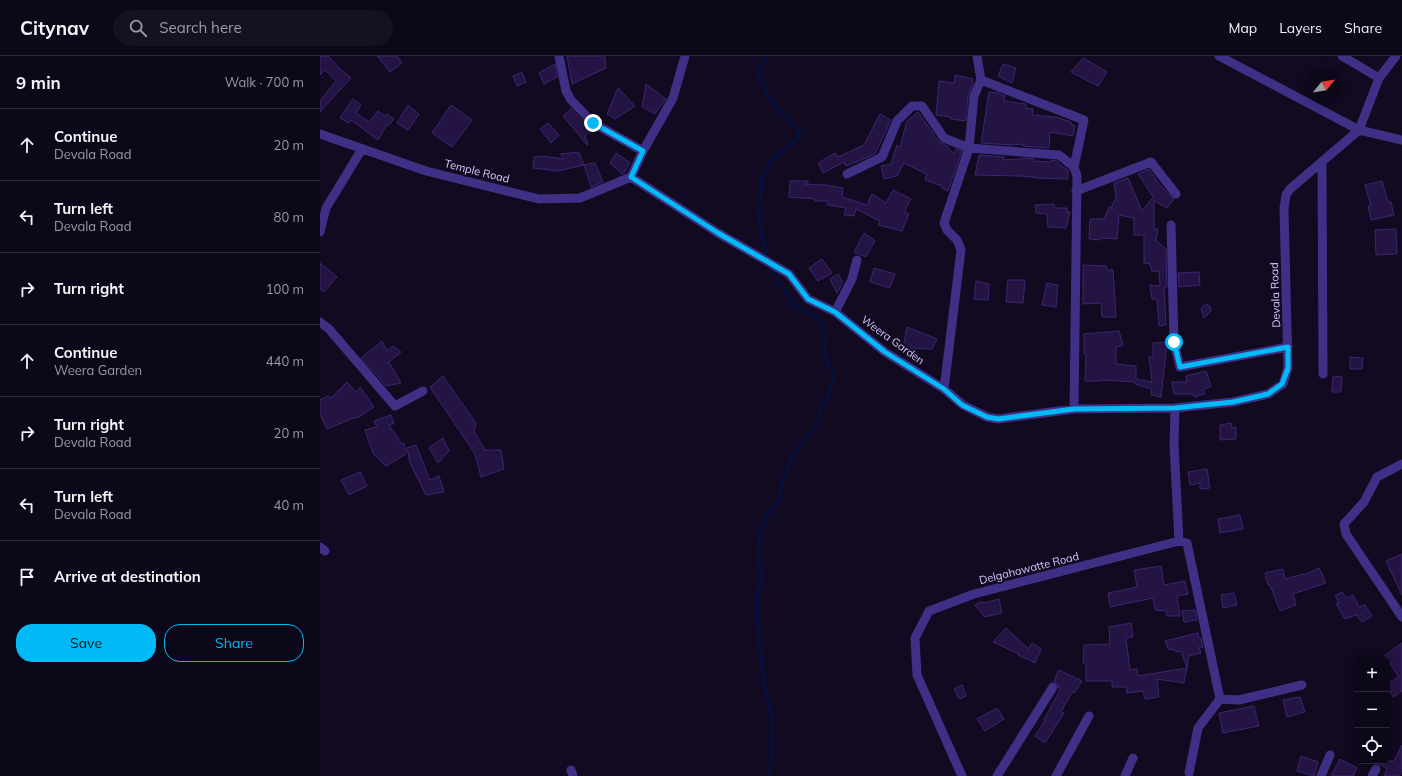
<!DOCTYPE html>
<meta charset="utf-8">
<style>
body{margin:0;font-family:Mulish,sans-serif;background:#161122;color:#f1f3f6}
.controls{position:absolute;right:12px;bottom:12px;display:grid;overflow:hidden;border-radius:8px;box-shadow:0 2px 10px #0003}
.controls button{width:36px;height:36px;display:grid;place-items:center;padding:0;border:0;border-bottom:1px solid #2d2938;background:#0d0819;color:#f1f3f6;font:20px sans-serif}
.compass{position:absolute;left:986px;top:12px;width:36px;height:36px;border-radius:50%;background:#0d0819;box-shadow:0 2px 10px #0003;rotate:60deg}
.stop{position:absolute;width:12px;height:12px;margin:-9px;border:3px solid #00baf5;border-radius:50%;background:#fff}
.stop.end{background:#00baf5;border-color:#fff;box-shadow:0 1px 4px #0008}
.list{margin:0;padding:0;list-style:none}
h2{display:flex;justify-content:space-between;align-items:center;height:52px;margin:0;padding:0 16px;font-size:17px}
h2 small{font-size:13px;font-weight:400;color:#9a9aa2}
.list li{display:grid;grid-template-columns:26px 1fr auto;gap:12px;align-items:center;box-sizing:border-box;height:72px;padding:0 16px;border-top:1px solid #2d2938}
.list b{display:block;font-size:15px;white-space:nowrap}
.list p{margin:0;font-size:13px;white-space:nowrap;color:#9a9aa2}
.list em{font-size:13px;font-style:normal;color:#9a9aa2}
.actions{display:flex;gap:8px;padding:12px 16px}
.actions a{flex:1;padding:9px 0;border:1px solid #00baf5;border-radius:16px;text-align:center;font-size:14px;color:#00baf5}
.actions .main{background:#00baf5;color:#111}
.icon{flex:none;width:22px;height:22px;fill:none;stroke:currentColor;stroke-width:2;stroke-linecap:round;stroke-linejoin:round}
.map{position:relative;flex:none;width:1082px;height:720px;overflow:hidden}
header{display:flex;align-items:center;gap:24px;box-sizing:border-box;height:56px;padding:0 20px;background:#0d0819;border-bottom:1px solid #2d2938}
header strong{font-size:19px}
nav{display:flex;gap:22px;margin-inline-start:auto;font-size:14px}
.search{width:280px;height:36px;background:#161122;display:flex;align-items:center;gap:10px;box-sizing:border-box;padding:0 14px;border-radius:22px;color:#9a9aa2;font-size:15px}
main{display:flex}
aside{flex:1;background:#0d0819}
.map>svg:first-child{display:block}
</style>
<header>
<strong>Citynav</strong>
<div class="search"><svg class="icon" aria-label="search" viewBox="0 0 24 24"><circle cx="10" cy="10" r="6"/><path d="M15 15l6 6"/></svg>Search here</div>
<nav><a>Map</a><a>Layers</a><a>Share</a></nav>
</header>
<main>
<aside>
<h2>9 min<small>Walk · 700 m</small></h2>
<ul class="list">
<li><svg class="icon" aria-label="ahead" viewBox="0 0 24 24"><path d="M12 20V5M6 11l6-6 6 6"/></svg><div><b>Continue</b><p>Devala Road</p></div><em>20 m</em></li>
<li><svg class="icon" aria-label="left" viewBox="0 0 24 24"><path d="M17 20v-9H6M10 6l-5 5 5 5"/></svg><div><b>Turn left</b><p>Devala Road</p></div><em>80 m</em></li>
<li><svg class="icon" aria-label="right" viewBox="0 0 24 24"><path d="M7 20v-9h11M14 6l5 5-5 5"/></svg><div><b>Turn right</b></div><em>100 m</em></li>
<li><svg class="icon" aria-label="ahead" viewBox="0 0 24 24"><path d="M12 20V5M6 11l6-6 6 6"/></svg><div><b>Continue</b><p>Weera Garden</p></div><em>440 m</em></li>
<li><svg class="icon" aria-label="right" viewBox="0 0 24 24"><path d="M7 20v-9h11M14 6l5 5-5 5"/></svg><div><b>Turn right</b><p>Devala Road</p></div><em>20 m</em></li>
<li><svg class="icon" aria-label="left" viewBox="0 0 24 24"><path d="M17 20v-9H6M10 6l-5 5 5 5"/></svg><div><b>Turn left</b><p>Devala Road</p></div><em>40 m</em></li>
<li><svg class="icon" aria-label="arrive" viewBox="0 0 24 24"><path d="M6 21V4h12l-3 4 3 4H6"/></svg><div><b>Arrive at destination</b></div></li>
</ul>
<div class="actions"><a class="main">Save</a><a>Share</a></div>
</aside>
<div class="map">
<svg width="1082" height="720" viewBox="0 0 1082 720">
<rect width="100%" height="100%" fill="#110a21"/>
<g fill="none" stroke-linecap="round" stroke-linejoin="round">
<!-- stream -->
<path stroke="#041140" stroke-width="3" d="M447 202 439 166 442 122 453 103 478 82 480 76 451 45 437 18 448 0
M450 720 453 662 444 629 438 574 437 539 442 520 438 502 440 475 446 460 459 445 463 423 474 397 498 367 501 351 508 341 514 319 505 301 504 272 497 261 474 250 452 214"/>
</g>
<!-- building -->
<path fill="#241444" stroke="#3e2472" d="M0 0H8L21 14 31 22 0 56V45L16 25 5 14 0 19Z
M57 0H77L82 7 70 16Z
M247 0H285L286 12 252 28Z
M763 2 787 16 778 30 751 16Z
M235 8 237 21 224 28 219 17Z
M683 8 696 12 692 27 678 20Z
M202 16 206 26 197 30 193 20Z
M635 19 653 23V28L648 39 646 65 631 63V61L616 59 619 25 634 27Z
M326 28 346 43 335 58 322 51Z
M298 32 315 50 295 63 287 58Z
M669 36 678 37 685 40 684 45 706 48V52L713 53 712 59 736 61 751 66V69H755L753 80 730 76 729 92 703 90 704 88 692 89 661 87Z
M33 43 41 49 36 57 49 66 58 55 65 60 67 58 74 63 69 69 67 68 58 84 31 64 29 67 20 62Z
M88 49 99 58 88 74 77 67Z
M131 49 152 64 132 91 112 77Z
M251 53 269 71 273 74 265 80 268 88 267 89 243 60Z
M598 56 619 86 627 90 634 98 636 93 642 95 628 135 622 132V130L605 124 607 118 584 107 577 120 564 123 561 110 571 108 577 89 580 91 587 65Z
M560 58 571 64 555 98 526 110 524 106 503 117 498 107 515 97 518 101 544 89Z
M228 67 239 79 231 87 220 73Z
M259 96 264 109 238 115 213 112 214 101 223 100 244 103 240 98Z
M296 97 310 107 304 117 302 118 290 107Z
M659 99 684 101 683 104 702 103V102L714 103V105L731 106V104L737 105 740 109 748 114V123L714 122V121L699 120 655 119Z
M273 107H275L283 126 271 131 264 109Z
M829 113 839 128 854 143 847 152 834 145V173H838L836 184 846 193 847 231 844 232 846 269 839 270 837 243H832L830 229 840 230 839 216 832 215 830 208 824 207V179H814V162L799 159 797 183 781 182 780 184 769 183 770 163H784L789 151 791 152 796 141 794 127 808 122 822 155 833 141 818 118Z
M470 125H489L484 128 506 129 523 132 522 141 547 149 552 138 566 147 573 134 591 143 584 156 589 158 582 175 558 169 560 165 536 153 534 160 524 159 526 152 508 149V145H495V143L469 141Z
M1062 125 1068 146H1071L1074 159 1051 164 1048 150H1051L1045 129Z
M734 148 735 152H747V156H750L746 172 728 171 727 158 716 157 715 149Z
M1076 173 1077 198 1056 199 1055 174Z
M544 177 555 185 546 201 534 196Z
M502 203 512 217 498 225 489 212Z
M0 207 17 221 4 236 0 233Z
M763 209 786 210 787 214H793L796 261H782L781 247 763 248Z
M554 212 575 218 570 232 550 226Z
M879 216 880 229 859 231 858 217Z
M518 218 523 226 517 237 510 223Z
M688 224H705L703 247 686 246Z
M656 225 669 228 668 244 654 243Z
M727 227 738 229 736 251 722 249Z
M886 248 890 250 891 255 884 262 881 253 883 250Z
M587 271 617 283 612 293 583 292Z
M799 275 803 289 796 291V308L816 310V323L832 326 829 301H833V287L847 286 841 341 831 339 832 333 815 328V326L781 324 782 325H765L766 298H764V278Z
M62 285 67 295 73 290 81 296 69 306 81 327 66 330 41 302Z
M1030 301 1043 302 1042 313H1030Z
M886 315 891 330 883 334 885 338 874 341 873 338H854L852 326H867L866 320Z
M123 320 156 367 154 375 165 394H181L184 413 161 421 155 398 110 331Z
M1013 320 1022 321 1021 336H1012Z
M27 326 36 336 40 331 54 351 37 362 36 361 7 373 0 358V344L8 340 11 342Z
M71 359 74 367 69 369 82 388 84 387 86 398 66 410 53 397 45 374 57 371 54 365Z
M911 367 912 372 916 371V383L900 384V369Z
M123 382 129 395 118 407 109 392Z
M96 389 110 424 119 420 124 436 106 439 90 407 87 392Z
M887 413 890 432 880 433V427L870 429 868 416Z
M40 416 47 430 29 439 21 424Z
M920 459 923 473 900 477 898 463Z
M1082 498V539L1066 505Z
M841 510 844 529 865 525 868 538 857 540 860 560H847L846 555 835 554 833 542 790 551 788 537 817 531 814 514Z
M999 512 1006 527 973 538 976 549 960 555 950 529H948L945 517 963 513 965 523 983 518 984 519Z
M1022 536 1026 542 1033 539 1039 551 1045 549 1052 560 1042 566 1036 559 1025 563 1016 548 1019 547 1015 540Z
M914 537 917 549 903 552 901 539Z
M679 543 682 557 665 561 655 549 660 546 664 547Z
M875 554 877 564 864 566 862 555Z
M811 567 813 581 806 582 810 614 817 613 818 620 867 612 864 627 837 623 839 641 825 643 823 635 807 637 806 631H792V625H766V607H763L764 589 790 588 789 571Z
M686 572 708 593 712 587 721 593 715 607 698 599 699 598 673 586Z
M878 577 879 582H881L883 592 879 591 881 597 869 600 867 612 861 595 856 596 854 594 848 593 845 585Z
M1082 587V635L1073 641 1067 628 1079 621 1065 599Z
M739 614 762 625 754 637 752 636 741 656 744 657 725 687 715 680 725 665 724 664 741 632H739L738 628 734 625Z
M642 629 646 640 639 643 634 633Z
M980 641 985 656 967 661 963 644Z
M934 650 939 670 903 677 899 657Z
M677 652 684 663 665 675 657 663Z
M1082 689V714L1079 720H1064L1067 713 1059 708 1050 705H1074Z
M981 700 998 706 994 720 977 715Z
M1020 703 1037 712 1033 720H1011Z"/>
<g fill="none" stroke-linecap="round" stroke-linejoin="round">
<!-- minor -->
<path stroke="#3f3085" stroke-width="9" d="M239 0 246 35 251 44 273 67 323 95 311 121
M899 0 1039 74 1082 84
M1022 0 1059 22
M661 24 764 64 754 111
M0 78 106 115 219 143 260 142 311 121
M323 95 353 42 365 0
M1002 106 1003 318
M527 118 562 101 577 65 592 50H602L624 82 649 92 739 99 754 111 757 120 754 353
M311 121 398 177 469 218 488 243 515 256 565 296 624 333 643 349 667 361 678 363 754 353 855 352 913 346 948 338 963 328 968 312 964 152 966 139 970 133 1039 74 1059 22 1076 0
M756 135 831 106 856 138
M851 169 854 286 860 311 968 291
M0 176 6 152 42 93
M515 256 532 223 537 204
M0 266 9 273 75 350 103 335
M624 333 641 194 637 184 627 174 624 167 649 92 654 40 661 24 657 0
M1082 408 1057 421 1044 446 1024 468 1026 478 1082 561
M859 485 867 487 900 643 878 672 869 717
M0 491 5 495
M900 643 919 644 982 629
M251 714 253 720
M642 720 597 619 595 582 609 555 654 538 859 485 854 389 855 352
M677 720 733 631
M736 720 769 660
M805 720 813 702
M1001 720 1010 699
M1052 720 1056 713"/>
</g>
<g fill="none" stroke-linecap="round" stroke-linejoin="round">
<!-- route -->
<path stroke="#00baf5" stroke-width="5" d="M273 67 323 95 311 121 398 177 469 218 488 243 515 256 565 296 624 333 642 349 667 361 678 363 754 353 855 352 913 346 948 338 962 328 968 312V291L860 311 854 286"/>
</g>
<g text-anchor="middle" stroke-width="4" stroke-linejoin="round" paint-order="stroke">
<!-- street labels -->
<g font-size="11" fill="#d7caff" stroke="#110a21">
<text transform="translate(157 115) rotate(14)" y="4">Temple Road</text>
<text transform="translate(955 239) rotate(-92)" y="4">Devala Road</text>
<text transform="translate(573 284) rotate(36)" y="4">Weera Garden</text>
<text transform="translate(709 512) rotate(-14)" y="4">Delgahawatte Road</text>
</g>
</g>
</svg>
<div class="controls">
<button>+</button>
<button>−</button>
<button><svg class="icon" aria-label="locate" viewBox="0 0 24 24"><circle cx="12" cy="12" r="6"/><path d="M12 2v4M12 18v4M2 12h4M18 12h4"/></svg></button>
</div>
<svg class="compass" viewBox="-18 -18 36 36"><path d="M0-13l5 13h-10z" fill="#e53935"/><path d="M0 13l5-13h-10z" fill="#9a9aa2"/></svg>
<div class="stop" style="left:854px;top:286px"></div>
<div class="stop end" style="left:273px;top:67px"></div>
</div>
</main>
